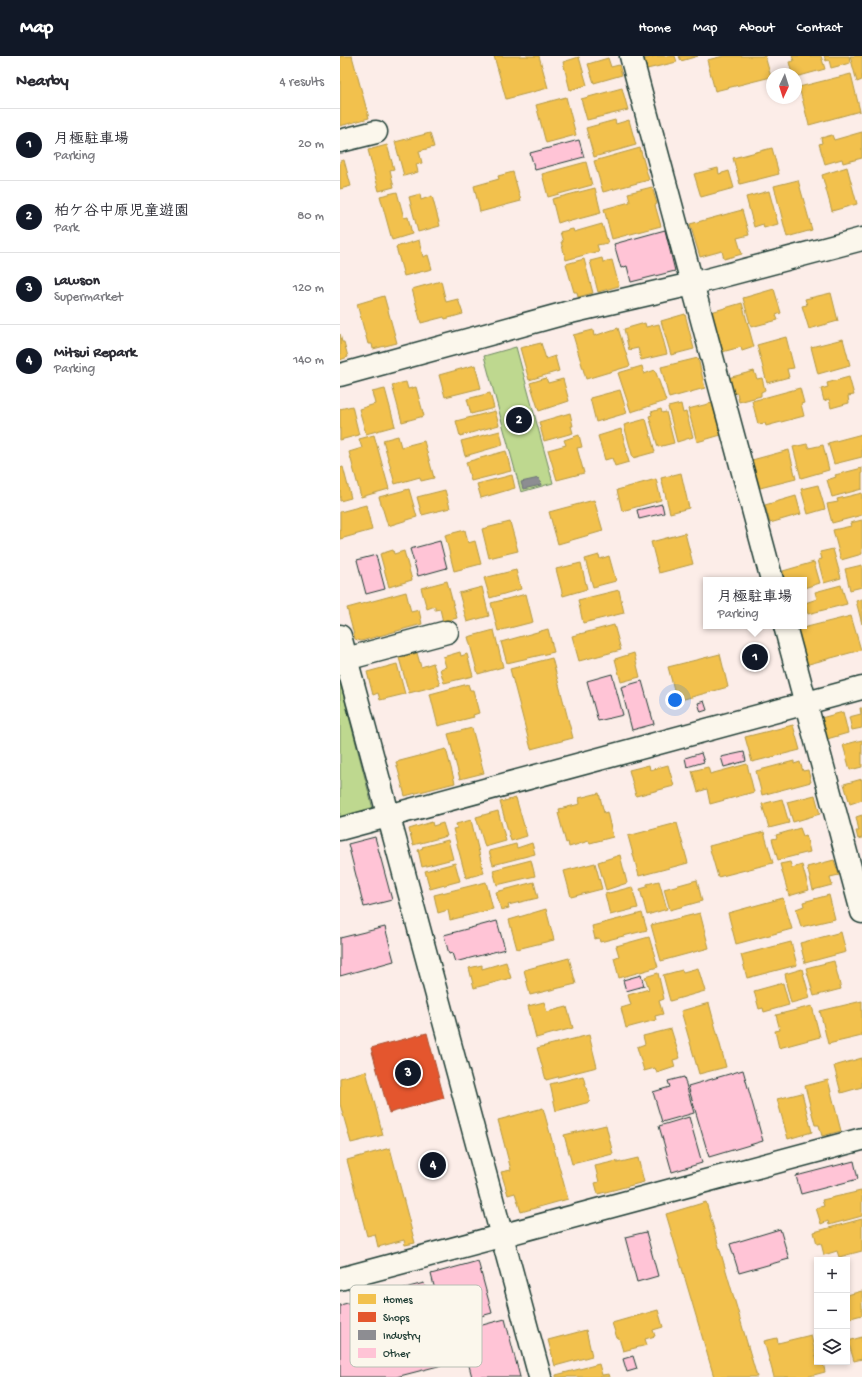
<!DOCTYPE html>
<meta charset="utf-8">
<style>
body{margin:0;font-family:"Gochi Hand","Klee One",sans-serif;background:#f7f7f7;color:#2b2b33}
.controls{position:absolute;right:12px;bottom:12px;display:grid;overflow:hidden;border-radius:0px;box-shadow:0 2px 6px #0003}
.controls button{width:36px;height:36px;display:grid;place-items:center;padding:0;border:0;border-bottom:1px solid #e1e1e2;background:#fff;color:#2b2b33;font:20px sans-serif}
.compass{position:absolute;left:426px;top:12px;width:36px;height:36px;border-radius:50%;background:#fff;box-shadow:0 2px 6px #0003;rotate:184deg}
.you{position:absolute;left:335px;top:644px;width:14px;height:14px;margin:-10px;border:3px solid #fff;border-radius:50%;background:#1a73e8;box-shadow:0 0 0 6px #1a73e833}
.badge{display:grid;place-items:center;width:26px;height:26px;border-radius:50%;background:#111827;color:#fff;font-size:13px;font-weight:700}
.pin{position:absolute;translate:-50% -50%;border:2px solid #fff;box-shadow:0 1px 4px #0006}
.popup{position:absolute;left:363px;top:521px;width:104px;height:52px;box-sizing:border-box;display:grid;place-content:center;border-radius:0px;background:#fff;filter:drop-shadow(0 1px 3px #0005);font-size:13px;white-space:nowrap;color:#7c7c81}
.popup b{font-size:15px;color:#2b2b33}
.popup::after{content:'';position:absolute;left:50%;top:100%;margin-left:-8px;border:8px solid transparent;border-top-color:#fff}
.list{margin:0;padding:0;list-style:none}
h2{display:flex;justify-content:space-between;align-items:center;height:52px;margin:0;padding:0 16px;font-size:17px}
h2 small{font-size:13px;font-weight:400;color:#7c7c81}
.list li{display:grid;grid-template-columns:26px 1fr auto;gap:12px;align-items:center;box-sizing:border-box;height:72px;padding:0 16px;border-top:1px solid #e1e1e2}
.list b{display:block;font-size:15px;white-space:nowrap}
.list p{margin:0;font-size:13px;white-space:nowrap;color:#7c7c81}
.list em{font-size:13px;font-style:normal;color:#7c7c81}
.icon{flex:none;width:22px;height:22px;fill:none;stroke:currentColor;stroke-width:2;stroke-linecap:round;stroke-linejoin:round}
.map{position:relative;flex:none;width:522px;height:1321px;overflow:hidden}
header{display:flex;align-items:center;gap:24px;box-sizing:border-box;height:56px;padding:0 20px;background:#111827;color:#fff}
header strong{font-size:19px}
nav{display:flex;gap:22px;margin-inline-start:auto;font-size:14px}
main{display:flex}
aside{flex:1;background:#fff}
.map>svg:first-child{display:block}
</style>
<header>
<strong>Map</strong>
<nav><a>Home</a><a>Map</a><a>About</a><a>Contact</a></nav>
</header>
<main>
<aside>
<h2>Nearby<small>4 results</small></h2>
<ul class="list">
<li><span class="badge">1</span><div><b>月極駐車場</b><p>Parking</p></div><em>20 m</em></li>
<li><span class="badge">2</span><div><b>柏ケ谷中原児童遊園</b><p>Park</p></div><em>80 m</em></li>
<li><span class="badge">3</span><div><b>Lawson</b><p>Supermarket</p></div><em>120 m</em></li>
<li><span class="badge">4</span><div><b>Mitsui Repark</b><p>Parking</p></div><em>140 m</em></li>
</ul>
</aside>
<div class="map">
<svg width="522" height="1321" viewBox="0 0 522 1321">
<rect width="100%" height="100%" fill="#fcede8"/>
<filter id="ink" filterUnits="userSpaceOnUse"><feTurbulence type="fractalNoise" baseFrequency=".025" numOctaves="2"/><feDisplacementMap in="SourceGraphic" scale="8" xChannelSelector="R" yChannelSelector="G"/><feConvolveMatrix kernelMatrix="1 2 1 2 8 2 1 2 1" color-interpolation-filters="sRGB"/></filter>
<g filter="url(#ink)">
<!-- green -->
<path fill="#bed88f" stroke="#6e8a62" d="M176 291 213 427 181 436 144 300Z
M0 626 33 753 0 762Z"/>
<!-- homes -->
<path fill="#f2c14e" stroke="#b39946" d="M0 0H12L29 62 0 70Z
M154 0H199L208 32 166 43Z
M316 0H335L337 6 307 13 304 3Z
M339 0H358L341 5Z
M384 0H425L431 21 375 35 367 4Z
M452 0H481L485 13 456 21V18H452L449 6 454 5Z
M484 0H509L510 7 491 12 489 4 486 5Z
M510 0H522V24L517 26Z
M239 1 247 29 230 34 223 6Z
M268 2 271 11 279 9 282 19 254 27 248 8Z
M511 18 520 55 469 69 459 31Z
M282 32 288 54 247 64 241 43Z
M226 41 236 79 206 87 196 49Z
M275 64 276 68 289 64 296 89 254 101 246 72Z
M522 76V102L503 107 502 103 485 108 479 88 482 87 481 82 492 79 494 84Z
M90 77 94 91 79 95 82 107 76 108 78 116 64 120 55 86Z
M47 89 54 113 50 114 54 131 39 135 28 94Z
M300 92 309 124 263 136 254 105Z
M432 92 439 118 400 128 393 102Z
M4 104 11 130 0 133V105Z
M246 106 252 129 208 141 202 118Z
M507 111 517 148 492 155 482 119Z
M378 112 379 118 389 115 394 132 361 141 354 118Z
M173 116 181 145 140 156 134 130 159 123 158 120Z
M458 124 472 174 447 181 434 130Z
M312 131 317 148 315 149 321 170 272 183 264 153 290 146 288 137Z
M255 132 261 157 227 166V164L218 167 212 143Z
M429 135 438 168 424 172 423 168 414 171 406 141Z
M57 136 64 162 68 161 72 178 52 184 40 140Z
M80 138 81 144 92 140 100 170 78 176 69 141Z
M402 154 409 179 397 182 402 198 384 203 382 195 360 201 350 168Z
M262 168 268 187 257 189 259 195 226 204 221 186H223L220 176 233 173 234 176Z
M79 184 83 201 88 199 92 213 64 220 56 191Z
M262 202 263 206 272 204 279 230 258 236 250 205Z
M244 203 253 237 238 241 237 236H234L226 208Z
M101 225 106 246 118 243 123 258 105 263 104 261 81 267 72 233Z
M434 233 441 257 436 259 438 264 411 271 403 242Z
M491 237 498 265 469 273 462 250 467 249 465 243Z
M44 240 57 287 33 293 32 288H28L17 248Z
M402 247 414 291 402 295 401 291 382 296 371 256Z
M345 258 354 293 331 299 321 265Z
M305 267 306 271 319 268 327 298 301 304 298 292 289 294 284 273Z
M278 272 290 310 246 323 233 279 253 274 254 280Z
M0 278 2 286H4L8 301 0 304Z
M446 281 454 312 447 313 449 321 427 327 417 289Z
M503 283 510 309 478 318 471 291Z
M201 287 206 303 215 300 219 315 189 324 180 292Z
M358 302 365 332 329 342 321 311Z
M135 309 141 332 105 341 99 319Z
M302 310 304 318 315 314 326 345 291 356 278 317Z
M414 315 417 323 422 322 425 334 421 336V340L399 346 397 337 393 338 388 322Z
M509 321 514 339 508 340 509 347 491 352 489 343 484 345 481 333 488 331 487 327Z
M206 322 208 327 223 323 229 345 199 355 190 327Z
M66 326 68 333 76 331 84 360 62 366 52 329Z
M460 332 464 347 461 348 464 360 426 370 425 367 418 368 412 345Z
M45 333 55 370 26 378 19 353 35 348 32 336Z
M280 334 287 357 256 366 250 342Z
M150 337 154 352 131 358 127 343Z
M372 347 381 379 357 386 348 353Z
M341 348 343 357 346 356 353 381 337 386 328 351Z
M12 350 19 379 0 384V353Z
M321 353 322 357 326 356 334 387 318 391 309 360 312 359 311 356Z
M155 355 159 369 120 380 116 365Z
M230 357 233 370H231L233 377 204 385 199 366Z
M306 363 315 396 293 402 284 369Z
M281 373 287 395 286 396 289 406 275 410 272 402 265 404 258 380Z
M160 375 163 389 125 400 121 385Z
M522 378V401L494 408 488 387Z
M34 379 49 433 21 441 9 396 22 392 19 383Z
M239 379 242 391 237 392 244 417 217 424 208 394 226 389 224 384Z
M58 380 61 391 84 385 94 422 81 425 80 421 55 428 43 384Z
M467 388 469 392 483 389 489 414 461 422 453 391Z
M449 394 456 423 420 432 412 404Z
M166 395 171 415 131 425 126 406Z
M3 411 11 442 0 445V412Z
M522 412V433L492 441 487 424 496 421 495 419Z
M341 417 349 452 330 457 321 422Z
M172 419 175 432 141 442 137 428Z
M316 423 321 444 282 455 277 434Z
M478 429 485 453 468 458 461 433Z
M69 433 77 461 48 470 39 441Z
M105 434 110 452 82 459 77 441Z
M522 437V459L492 467 487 448 498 446 497 443Z
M456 440 461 458 430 467 425 449Z
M254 444 263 475 218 488 209 456Z
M26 449 32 474 0 483V456Z
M522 464V498L501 504 493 474 511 470 510 467Z
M170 466 178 495 149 502 142 473Z
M125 474 128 487 135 485 141 508 114 515 105 479Z
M345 477 353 508 319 517 311 486Z
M493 493 501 522 484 527 478 504 482 503 480 496Z
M53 494 54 498 64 495 72 524 49 531 40 498Z
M259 499 260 503 269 500 276 525 253 531 245 503Z
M474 506 480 527 464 532V524H445L443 515Z
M241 507 247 533 223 540 216 513Z
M522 509V531L510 534 505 513Z
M176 514 181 533 150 542 144 522Z
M107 525 117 562 103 566 100 553 95 554V550L87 553 81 532Z
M501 529 507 548 468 558 465 547 477 543 475 536Z
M142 531 149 560 127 566 119 537Z
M279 534 284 557 243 567 238 544Z
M66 536 71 556 79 554 82 568 21 585 15 583 7 552Z
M186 538 193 566 158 575 151 547Z
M522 543V568L516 545Z
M511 560 521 594 465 609 455 574Z
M274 569 281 594 239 605 232 580Z
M208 573 214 596 167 607 161 586Z
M154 574 163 611 138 618 128 581Z
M120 596 121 600 127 598 133 620 104 627 100 613 106 611 103 601Z
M77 597 81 611 93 607 100 629 69 637 59 602Z
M294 597 300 621 281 626 275 603Z
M380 598 388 631 337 645 328 611Z
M212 602 233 682 191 693 170 613Z
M57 608 65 638 40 644 38 637 33 639 27 616Z
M128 628 130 634H133L139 657 133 659 134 661 98 670 90 638Z
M520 652H522V672L512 674 509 661 521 658Z
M503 656 508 677 487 683 481 662Z
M453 669 460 694 412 706 405 681Z
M132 672 144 717 120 723 108 678Z
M522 684V711L510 714 503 689Z
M106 693 115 727 65 740 56 706Z
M454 705V708L460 706 463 715 468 714 471 726 422 739 416 715Z
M407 708 414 736 370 748 367 733 358 736 352 715 368 711 370 718Z
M309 709 310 714 328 709 334 730 296 740 289 714Z
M522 723V744L510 748 504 728Z
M259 737 264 757 267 756 273 781 250 787 249 785 229 791 228 786 226 787 218 757H220L219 753 240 748 239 742Z
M475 739 480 758 453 766 447 746Z
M176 742 187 780 171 785 160 746Z
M442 743 449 767 429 772 422 748Z
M158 755 166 785 145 791 136 761Z
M522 759V782L518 783 516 775H519L516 761Z
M131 764 144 817 126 822 113 773 117 772 116 768Z
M92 766 93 770 103 767 107 780 73 789 69 773Z
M337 767 348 807 299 820 288 780Z
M460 772 463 780 466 779 470 796 438 804 432 783 437 782 436 779Z
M424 776 433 807 378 821 369 790Z
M108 784 113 803 82 811 78 794 83 792 82 791Z
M192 787 195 798 153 809 149 795 176 788 177 792Z
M280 799 287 827 266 834 258 806Z
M191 804 195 820 157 829 153 814Z
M494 804 499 819 490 821 492 829 473 834 467 811Z
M450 806 452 812 462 809 469 834 449 840 440 808Z
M115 807 120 825 90 833 85 815Z
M255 807 262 833 231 841 224 815Z
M357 824 362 845 330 854 324 833Z
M319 825 327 853 307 859 300 833 307 831V828Z
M146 826 153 853 110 864 108 854 98 857 94 839Z
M194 826 198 842 168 849 169 852 161 854 156 836Z
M292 831 298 852 270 859 265 838Z
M489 839 495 863 461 871 456 853 464 850 463 846Z
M443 842 452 873 396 888 388 857Z
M206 853 214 884 177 893 169 864Z
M302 857 307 874 260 886 259 882 255 883 252 870Z
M360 857 369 892 321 905 311 869Z
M501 876 506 896 465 907 460 887Z
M309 881 318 911 279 922 274 902 279 900 276 890Z
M451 886 457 909 407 922 401 899Z
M229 902 236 928 190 939 184 914Z
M494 905 501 933 474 940 466 912Z
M166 906 171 922 134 932 129 912 142 909V913Z
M358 912 365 935 330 945 323 919 342 914 343 916Z
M462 913 470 942 451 947 446 927H447L445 918Z
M318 917 324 943 319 945 323 958 315 960 316 964 286 972 281 952 291 949 288 939 309 933 305 921Z
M443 927 449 949 424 956 423 952 419 953 414 935Z
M522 945V980L488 988 480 955Z
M204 946 207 956 227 951 233 972 196 982 188 950Z
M369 947 386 1011 359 1018 341 955Z
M472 950 480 981 439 992 435 975 440 974 436 959Z
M331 973 340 1002 333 1004 335 1011 317 1017 315 1012 304 1015 297 991 305 988 303 980Z
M249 979 257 1011 206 1024 197 992Z
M522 1002V1031L501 1037 494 1010Z
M26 1015 43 1079 11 1087 0 1048V1022Z
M243 1020 250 1046 216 1055 210 1028Z
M488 1024 501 1075 482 1080 479 1069H475L465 1030Z
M462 1037 472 1076 448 1083 437 1043Z
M203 1052 228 1143 181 1156 175 1137 168 1139 161 1116 171 1114 158 1064Z
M266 1069 273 1098 232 1108 224 1079Z
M50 1092 75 1187 65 1189 64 1184 38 1191 35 1178 27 1180 7 1104Z
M298 1102 304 1126 258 1138 255 1127 259 1126 255 1110 277 1105V1107Z
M521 1135 522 1140V1160L489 1169 488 1165 481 1168 476 1152 484 1150 482 1144Z
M366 1146 417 1321H374L326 1158Z
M522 1163V1195L499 1201 497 1195 484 1199 481 1187 477 1188 474 1176Z
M522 1235V1259L507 1263V1239Z
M318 1254 323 1271 313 1274 315 1280 305 1283 307 1289 283 1295 279 1282H277L272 1267Z
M246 1274 252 1300 215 1310 208 1284Z
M471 1279 477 1306H483L485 1316 466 1321H434L424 1285 437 1282 438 1287Z
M522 1281V1303L514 1305 508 1285Z
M259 1308 262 1319 269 1318 270 1321H216V1319Z"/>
<!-- shops -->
<path fill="#e4572e" stroke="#a94f30" d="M87 977 104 1042 49 1057 31 992Z"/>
<!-- industry -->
<path fill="#8d8d92" stroke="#6c7576" d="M199 422 201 429 183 433 181 426Z"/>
<!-- building -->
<path fill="#ffc4d6" stroke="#1f3d34" d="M239 84 244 101 195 114 190 97Z
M325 174 335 215 291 226 287 210 281 212 274 188Z
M322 448 324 457 299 463 297 454Z
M100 485 107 512 78 520 70 493Z
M36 499 45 533 26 538 17 504Z
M272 618 283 659 258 665 247 625Z
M302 625 314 668 292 674 281 631Z
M364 645 367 654 361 656 358 647Z
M404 696 406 705 384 711 381 701Z
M361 697 364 706 347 711 345 702Z
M35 781 52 844 24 851 8 788Z
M157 865 165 893 115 906 112 897 109 898 104 879Z
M45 871 54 905 0 920V882Z
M301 919 304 930 286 935 283 924Z
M403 1014 423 1085 369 1101 348 1030Z
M344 1021 354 1057 322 1066 313 1036 330 1031 328 1025Z
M349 1061 362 1107 332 1116 319 1070Z
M514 1105 518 1123 461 1138 456 1120Z
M440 1173 449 1203 399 1217 390 1188Z
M306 1176 318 1220 297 1226 285 1181Z
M138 1205 152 1257 104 1270 91 1218Z
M84 1227 106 1308 56 1321H0V1249Z
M165 1263 180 1321H132L120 1275Z
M293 1300 297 1313 287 1316 283 1303Z"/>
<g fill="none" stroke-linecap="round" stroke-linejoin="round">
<defs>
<path id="minor" d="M291 0 432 524
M0 85 36 76
M0 319 226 257 352 228 522 183
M445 570 522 856
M0 580 200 1321
M6 603 107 576
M0 773 522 632
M0 1223 522 1083"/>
</defs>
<!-- minor casing -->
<use href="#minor" stroke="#1f3d34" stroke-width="25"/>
<!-- minor -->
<use href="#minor" stroke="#fbf7ec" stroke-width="22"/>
</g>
</g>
<!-- legend -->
<rect x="10" y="1229" width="132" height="82" rx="6" fill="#fbf7ec" stroke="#b9bfb5" stroke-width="1"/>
<rect x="18" y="1238" width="18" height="10" fill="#f2c14e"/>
<rect x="18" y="1256" width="18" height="10" fill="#e4572e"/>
<rect x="18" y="1274" width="18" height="10" fill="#8d8d92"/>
<rect x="18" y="1292" width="18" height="10" fill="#ffc4d6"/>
<g font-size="11" fill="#1f3d34">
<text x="43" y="1247">Homes</text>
<text x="43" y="1265">Shops</text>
<text x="43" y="1283">Industry</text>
<text x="43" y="1301">Other</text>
</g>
</svg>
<div class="controls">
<button>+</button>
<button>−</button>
<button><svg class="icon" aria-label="layers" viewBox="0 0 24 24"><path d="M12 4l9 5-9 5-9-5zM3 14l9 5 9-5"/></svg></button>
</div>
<svg class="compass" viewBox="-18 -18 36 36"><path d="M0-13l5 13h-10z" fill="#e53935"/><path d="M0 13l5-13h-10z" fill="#7c7c81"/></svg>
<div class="you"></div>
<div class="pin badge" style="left:415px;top:601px">1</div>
<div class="popup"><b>月極駐車場</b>Parking</div>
<div class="pin badge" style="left:179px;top:364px">2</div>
<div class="pin badge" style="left:68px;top:1017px">3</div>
<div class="pin badge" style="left:93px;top:1109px">4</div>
</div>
</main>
